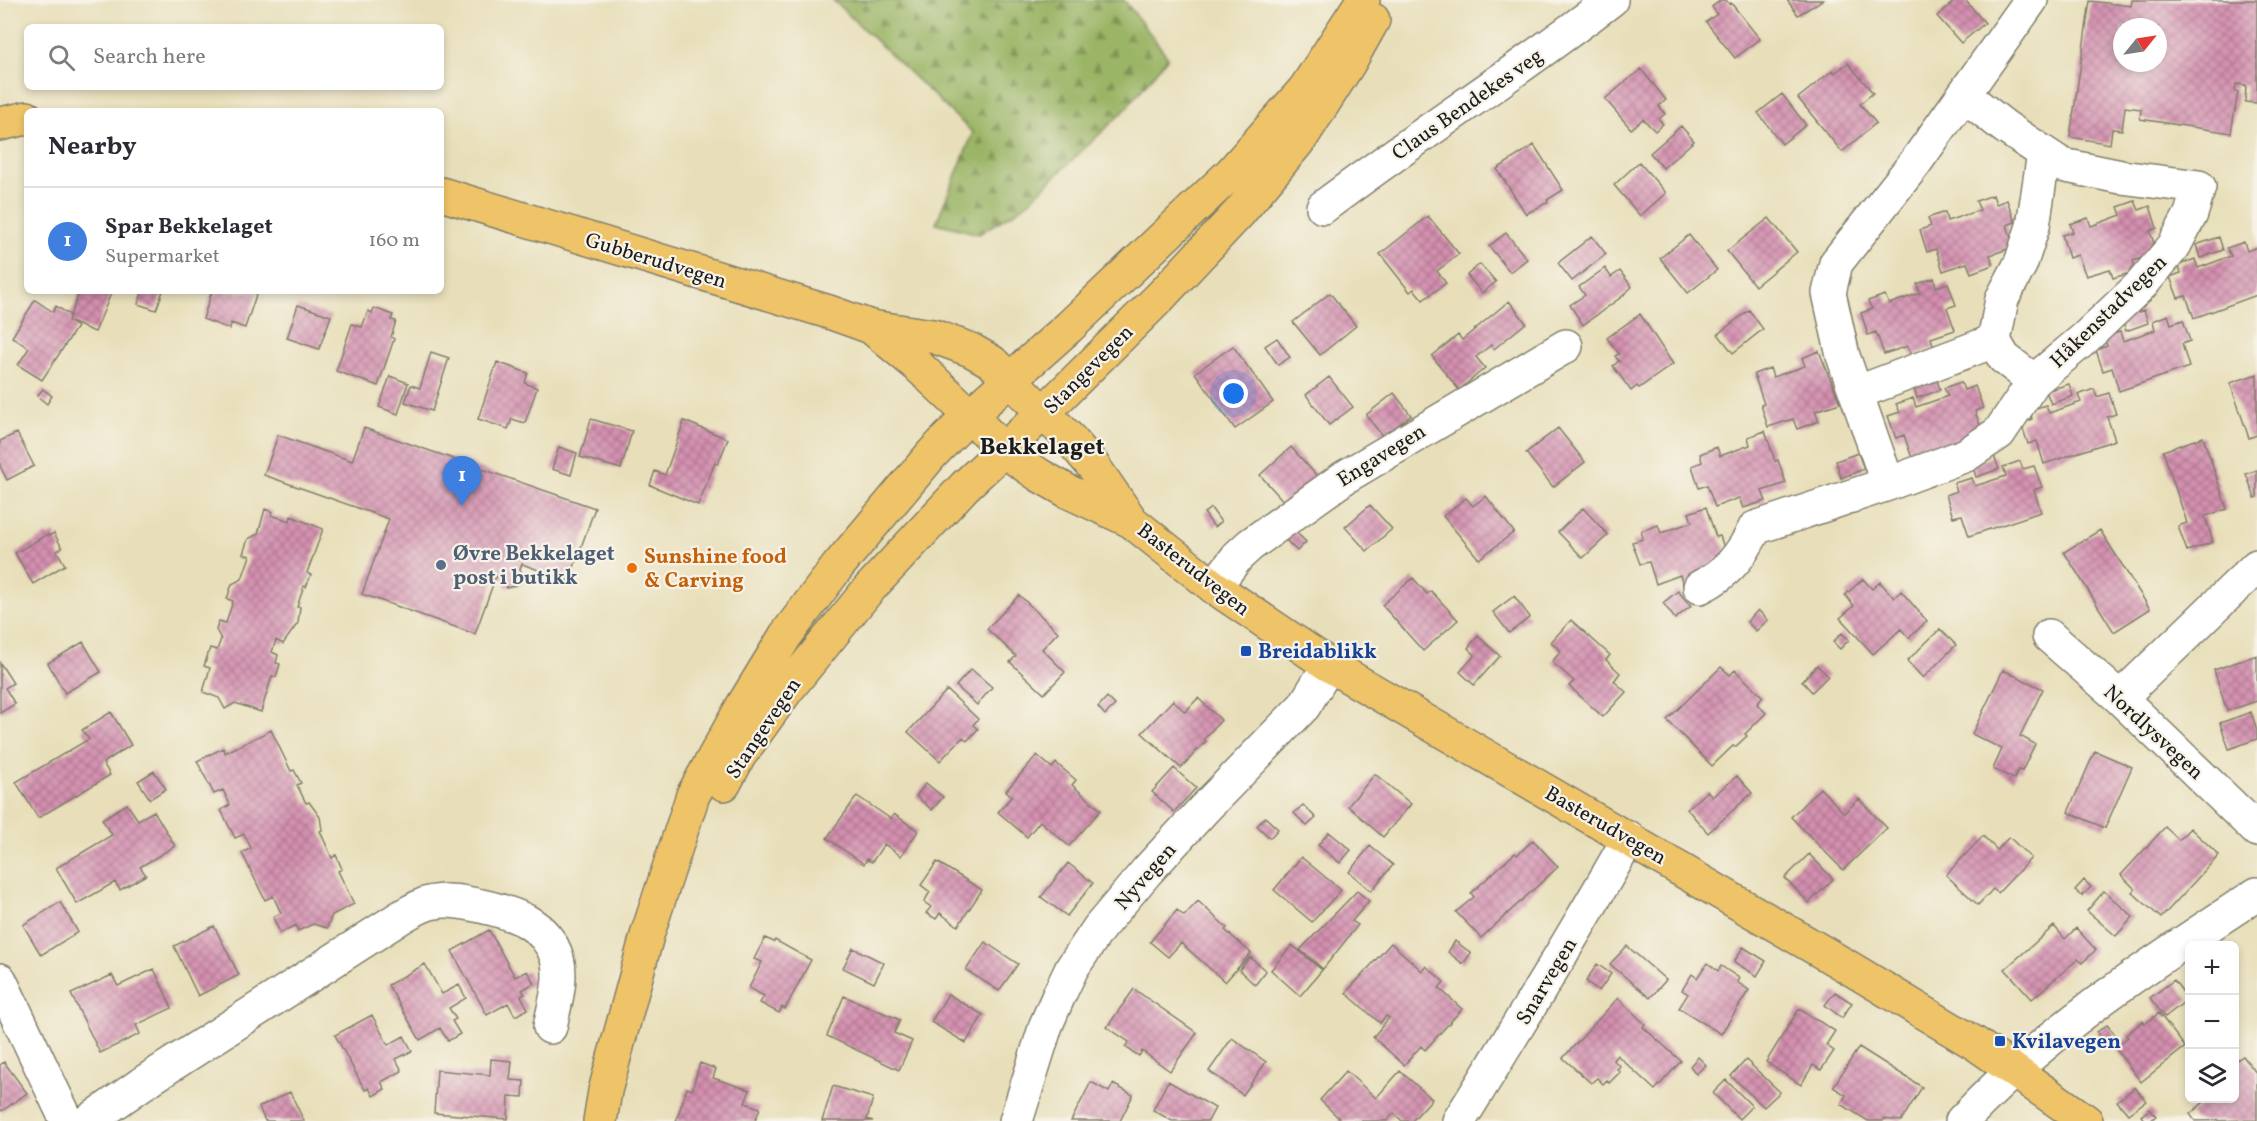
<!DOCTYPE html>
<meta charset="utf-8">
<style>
body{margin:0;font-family:Vollkorn,serif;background:#f7f7f7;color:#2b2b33}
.controls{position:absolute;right:18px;bottom:18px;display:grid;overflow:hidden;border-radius:9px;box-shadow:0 3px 9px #0003}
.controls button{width:54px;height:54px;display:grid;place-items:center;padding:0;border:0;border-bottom:2px solid #e1e1e2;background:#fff;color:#2b2b33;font:30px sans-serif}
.compass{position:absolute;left:2113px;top:18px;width:54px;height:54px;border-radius:50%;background:#fff;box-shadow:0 3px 9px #0003;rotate:60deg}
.you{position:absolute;left:1234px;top:394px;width:21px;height:21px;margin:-15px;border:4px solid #fff;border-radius:50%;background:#1a73e8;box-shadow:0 0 0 9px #1a73e833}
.badge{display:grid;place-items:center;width:39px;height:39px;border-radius:50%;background:#b45309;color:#fff;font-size:20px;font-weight:700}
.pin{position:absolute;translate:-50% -50px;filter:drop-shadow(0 2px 3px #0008)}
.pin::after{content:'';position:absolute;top:32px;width:21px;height:18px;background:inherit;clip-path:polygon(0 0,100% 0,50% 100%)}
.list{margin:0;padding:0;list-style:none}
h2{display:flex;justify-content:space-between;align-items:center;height:78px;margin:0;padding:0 24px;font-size:26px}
h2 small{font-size:20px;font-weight:400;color:#7c7c81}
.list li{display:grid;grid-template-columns:39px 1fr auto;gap:18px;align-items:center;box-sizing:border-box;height:108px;padding:0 24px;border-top:2px solid #e1e1e2}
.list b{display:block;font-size:22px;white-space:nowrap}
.list p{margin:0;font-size:20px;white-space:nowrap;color:#7c7c81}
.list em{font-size:20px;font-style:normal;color:#7c7c81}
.icon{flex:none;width:33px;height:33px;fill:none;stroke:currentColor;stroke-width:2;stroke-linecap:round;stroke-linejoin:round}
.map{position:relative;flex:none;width:2257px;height:1121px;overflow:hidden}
.search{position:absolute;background:#fff;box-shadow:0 3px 9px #0003;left:24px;top:24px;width:420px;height:66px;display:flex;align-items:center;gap:15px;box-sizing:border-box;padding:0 21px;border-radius:9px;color:#7c7c81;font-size:22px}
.panel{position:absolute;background:#fff;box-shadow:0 3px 9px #0003;left:24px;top:108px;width:420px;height:186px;border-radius:9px}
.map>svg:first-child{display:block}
</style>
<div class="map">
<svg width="2257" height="1121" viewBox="0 0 2257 1121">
<defs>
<pattern id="forest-firs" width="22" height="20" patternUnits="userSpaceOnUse" patternTransform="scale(1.5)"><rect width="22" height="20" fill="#9bb566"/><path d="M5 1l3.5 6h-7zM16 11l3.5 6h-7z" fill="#7e9253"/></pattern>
<pattern id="building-cross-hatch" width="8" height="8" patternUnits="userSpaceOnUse" patternTransform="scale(1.5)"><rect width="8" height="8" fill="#d490b0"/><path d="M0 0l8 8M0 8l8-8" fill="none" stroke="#ab758e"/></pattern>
</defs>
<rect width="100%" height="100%" fill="#f7f3e8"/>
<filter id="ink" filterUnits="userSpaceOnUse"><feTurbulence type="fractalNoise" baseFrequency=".0167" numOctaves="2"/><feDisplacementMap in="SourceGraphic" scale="12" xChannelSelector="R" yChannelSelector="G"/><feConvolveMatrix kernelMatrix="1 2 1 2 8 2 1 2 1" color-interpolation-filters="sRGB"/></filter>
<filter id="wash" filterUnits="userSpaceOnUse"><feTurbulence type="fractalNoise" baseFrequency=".008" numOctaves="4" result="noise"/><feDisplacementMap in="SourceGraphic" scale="24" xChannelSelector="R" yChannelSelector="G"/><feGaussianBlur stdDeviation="1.35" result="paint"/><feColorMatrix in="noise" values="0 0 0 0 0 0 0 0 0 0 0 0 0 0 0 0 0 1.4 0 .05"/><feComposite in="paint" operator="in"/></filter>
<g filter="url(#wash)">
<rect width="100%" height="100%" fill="#e8dfba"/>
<!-- forest -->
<path fill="url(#forest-firs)" stroke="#5c6841" stroke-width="1.5" d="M833 0H1124L1168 57 1125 110 1023 207 979 234 936 223 973 133Z"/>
<g id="blocks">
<!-- building -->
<path fill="url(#building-cross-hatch)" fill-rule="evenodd" d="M1721 0H1726L1729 4 1731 3 1760 39 1735 58 1706 22 1717 14 1712 7Z
M1787 0H1823L1798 15Z
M1956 0H1965L1985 23 1961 43 1937 16Z
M2132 0H2257V103L2245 102 2246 85 2236 84 2235 92H2238L2231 133 2140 119 2141 109 2125 107 2122 130 2112 129 2110 144 2070 137 2090 1 2131 6ZM2122 27H2158V63H2122Z
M1848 63 1873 93 1860 104 1876 123 1842 152 1798 98 1833 70 1835 73Z
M1641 69 1666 100 1659 106 1665 114 1659 119 1663 124 1655 131 1643 119 1631 129 1605 99Z
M1782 94 1806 125 1782 144 1758 113Z
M1681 126 1694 141 1663 168 1650 153Z
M1534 145 1563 190 1547 200 1548 202 1526 214 1497 169Z
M1639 162 1666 193 1640 216 1614 185Z
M1993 195 1996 204 2007 200 2015 222 2007 225 2014 247 1990 255 1993 265 1971 273 1967 263 1943 271 1936 249 1927 252 1920 230 1931 226 1928 218 1945 212 1947 221 1980 210 1976 201Z
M2135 201 2139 210 2150 206 2157 228 2150 231 2157 253 2133 261 2136 271 2113 278 2110 269 2086 276 2078 255 2069 258 2062 235 2073 232 2070 224 2088 218 2091 226 2105 221 2121 215 2118 207Z
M1428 216 1459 254 1437 271 1446 283 1423 300 1414 289 1410 292 1380 254Z
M1769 218 1797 252 1755 286 1727 251Z
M1506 233 1527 259 1510 272 1489 246Z
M1689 235 1717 270 1688 293 1660 258Z
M1592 236 1606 254 1572 281 1558 263Z
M2219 237 2223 250 2200 258 2196 245Z
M2244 242 2247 251 2257 247V295L2194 318 2186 296 2178 298 2170 277 2181 273 2179 265 2195 259 2198 268 2231 256 2227 248Z
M1480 264 1496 282 1482 293 1467 275Z
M1605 268 1611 277 1620 271 1632 287 1624 294V295L1583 325 1570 305 1585 295 1579 287Z
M1934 278 1936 287 1948 283 1956 305 1947 308 1955 330 1931 338 1934 348 1912 356 1908 346 1884 354 1876 332 1868 335 1861 313 1872 309 1868 301 1885 295 1889 304 1920 293 1917 284Z
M80 291H112L95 332 68 321 77 327 42 380 18 365 29 348 12 337 35 300 53 312 56 306 70 315 68 321Z
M143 291H163L156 310 138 304Z
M212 291 257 292 245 328 231 323 230 329 203 319Z
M1330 293 1356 326 1320 355 1293 322Z
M1509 301 1526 323 1494 349 1491 345 1476 357 1485 368 1459 390 1432 356 1458 335 1462 340Z
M298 305 331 316 319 349 287 338Z
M374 308 393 315 391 320 396 321 391 337 394 339 378 386 336 371 352 324 362 327 368 311 372 313Z
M1749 310 1763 329 1733 353 1718 334Z
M2144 310 2148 323 2126 331 2121 318Z
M1640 314 1673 364 1639 388 1637 386 1631 391 1613 366 1619 361 1615 356 1619 354 1607 338Z
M2168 315 2171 324 2183 320 2190 341 2182 344 2189 367 2119 391 2112 368 2103 371 2096 350 2107 346 2104 337 2120 332 2123 341 2155 330 2153 321Z
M1277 338 1290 357 1278 365 1265 346Z
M1233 346 1273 402 1235 429 1195 373Z
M1819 351 1840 403 1815 411 1819 421 1797 429 1793 419 1768 427 1761 405 1764 404 1754 374 1770 368 1773 377 1805 366 1802 358Z
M431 352 449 358 432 411 405 402 411 385 420 388Z
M497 362 528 373 525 383 537 388 525 423 512 419 508 429 478 419Z
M2257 374V435L2249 438 2230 383Z
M390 376 408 383 398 414 379 407Z
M1329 377 1353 407 1329 425 1306 395Z
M1936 377 1940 390 1917 398 1913 385Z
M1961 382 1964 390 1975 386 1983 408 1975 411 1983 434 1912 458 1904 435 1896 438 1888 416 1900 412 1896 404 1913 398 1916 407 1948 396 1944 388Z
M2069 384 2073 396 2051 404 2046 391Z
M43 389 52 396 47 404 37 396Z
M2094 389 2097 397 2109 393 2116 414 2107 417 2115 440 2044 464 2037 441 2028 444 2021 423 2032 419 2030 410 2046 405 2049 413 2081 402 2078 395Z
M1394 393 1411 415 1383 437 1366 415Z
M591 419 632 431 621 469 580 457Z
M684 421 728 439 718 464 715 463 698 505 650 485 655 471 665 475Z
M364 428 595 508 569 581 522 564 520 569 525 580 516 585 507 588 501 578 496 576 475 634 362 594 389 519 264 475 278 435 352 461Z
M1558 428 1585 462 1553 487 1526 453Z
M1765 431 1775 461 1778 460 1786 483 1762 491 1766 501 1743 508 1739 498 1715 507 1707 485 1699 488 1692 466 1702 462 1700 454 1717 447 1720 456 1750 445 1748 437Z
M17 433 34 466 7 480 0 466V441Z
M2203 437 2227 509 2205 516 2213 542 2187 551 2178 526 2187 523 2163 451Z
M559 447 577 453 571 475 552 469Z
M1291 447 1317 476 1286 504 1260 475Z
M1858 453 1864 469 1841 478 1836 461Z
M1994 456 1999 469 1976 477 1972 464Z
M2020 461 2023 469 2034 466 2042 487 2034 490 2041 512 1969 536 1962 515 1953 517 1946 495 1957 491 1954 483 1972 478 1975 486 2006 476 2003 467Z
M2257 470V497L2255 498 2246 474Z
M1486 496 1514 532 1479 559 1443 516 1466 498 1473 506Z
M1370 505 1392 529 1367 551 1345 527Z
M1706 507 1716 537 1720 536 1728 559 1706 577 1683 585 1680 575 1656 584 1649 562 1640 564 1632 542 1643 539 1641 531 1658 525 1661 533 1692 522 1689 513Z
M1211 508 1221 522 1214 527 1204 513Z
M1583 508 1608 535 1583 558 1558 532Z
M265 509 273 512 271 515 290 521 291 516 323 529 307 573 311 575 306 587 304 586 297 607H300L298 623 283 644 276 640 272 652 278 655 276 663 280 664 276 677 272 676 261 712 235 703 225 709 219 698 203 692 210 668 204 666 210 648 217 650 221 639 216 630 219 621 226 623 233 601 227 599 232 584 242 579 250 556 243 554 248 539 258 534Z
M1294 530 1306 542 1297 551 1285 539Z
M2100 530 2150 609 2114 632 2064 552Z
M54 533 62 548 57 551 65 565 33 584 15 553 48 534 49 536Z
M1413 578 1427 594 1431 591 1458 620 1423 651 1382 605Z
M1863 579 1872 589 1880 582 1894 598 1901 591 1927 621 1909 638 1901 629 1873 654 1840 618 1854 606 1845 595Z
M1678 591 1691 606 1675 619 1663 603Z
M1019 595 1058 632 1042 649 1065 672 1044 694 1010 662 1016 656 987 629Z
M1514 596 1530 617 1509 633 1493 612Z
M1758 610 1768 620 1756 631 1747 622Z
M1571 620 1610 655 1606 660 1620 673 1614 681 1626 692 1603 717 1569 686 1574 681 1552 662 1561 651 1551 642Z
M1940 629 1956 645 1923 678 1907 661Z
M1842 633 1849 640 1840 649 1833 642Z
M1478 636 1500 656 1474 685 1460 672 1475 655 1468 648Z
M83 642 101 672 65 693 48 663Z
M2257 655V701L2227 711 2214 670Z
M0 663 13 683 5 688 15 704 0 713Z
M1817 665 1828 676 1812 692 1802 681Z
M1721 667 1730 675 1735 670 1763 697 1757 704 1766 713 1745 734 1747 736 1735 747 1733 746 1712 766 1667 720Z
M971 669 992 687 977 705 956 686Z
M2003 670 2043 689 2020 736 2035 744 2022 771 2018 770 2014 779 1993 769 2002 749 1972 734Z
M947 690 978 719 973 725 978 729 967 741 963 737 940 761 908 732Z
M1107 697 1115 705 1105 715 1098 707Z
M1198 698 1221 720 1204 739 1206 741 1181 768 1142 733 1173 700 1185 712Z
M111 712 131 745 103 763 110 775 38 818 16 782 89 739 82 730Z
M2251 712 2257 730V739L2229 749 2220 723Z
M271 730 291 771 294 770 301 783 297 785 306 803 309 802 320 817 322 830 320 831 332 858 336 855 342 869 338 871 354 904 332 915 327 928 313 924 298 931 296 925 280 933 273 917 281 913 273 896 265 900 242 853 251 848 244 834 235 838 221 810 230 805 223 790 214 794 197 761 223 748 225 753Z
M2095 751 2132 767 2105 828 2068 812Z
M1037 755 1052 768 1056 763 1076 780 1072 785 1101 810 1069 846 1040 821 1027 837 998 812 1012 796 1006 791Z
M1174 768 1196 788 1174 812 1152 792Z
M154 771 166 789 150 799 138 781Z
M1375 774 1411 804 1383 837 1348 806Z
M1737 776 1752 793 1708 833 1687 809 1707 791 1712 797Z
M926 783 943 797 932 810 916 796Z
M1820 788 1844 813 1859 799 1887 828 1843 870 1791 817Z
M857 796 891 819 894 814 918 831 901 856 884 844 872 862 867 859 864 864 827 838Z
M127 804 138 820 154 811 175 846 140 867 146 875 120 890 115 882 77 904 56 868 112 835 102 819Z
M1303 805 1316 818 1307 826 1294 813Z
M1265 817 1278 829 1270 838 1257 826Z
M2165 827 2179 840 2190 828 2219 855 2161 918 2132 892 2135 889 2121 875Z
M1329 832 1351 850 1340 863 1318 845Z
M1983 836 1997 850 2009 837 2031 858 1998 893 1993 889 1978 905 1946 875Z
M1533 840 1558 867 1481 938 1456 912 1474 897 1471 893 1515 853 1517 855Z
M1370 846 1393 865 1371 891 1349 872Z
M1809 854 1833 879 1809 903 1785 878Z
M1301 857 1341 890 1312 922 1274 890Z
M937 862 982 890 958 926 940 913 936 919 926 913 931 907 924 902 930 892 921 885Z
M1068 863 1093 883 1067 916 1041 897Z
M2084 880 2091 887 2082 896 2075 890Z
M1357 891 1369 901 1352 921 1358 925 1323 969 1300 950Z
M2104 891 2133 917 2116 936 2087 911Z
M1198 901 1227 928 1225 930 1251 953 1225 982 1181 943 1168 957 1150 942 1177 910 1184 916Z
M60 902 78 932 41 955 23 925Z
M214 926 239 975 198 996 174 946Z
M2054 926 2065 939 2076 928 2096 950 2082 963 2078 959 2032 999 2005 969Z
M489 930 515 977 527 971 534 983 522 990 525 994 521 996 528 1009 515 1016 508 1003 487 1015 452 951Z
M765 938 774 942 775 940 811 960 785 1009 782 1007 779 1013 760 1003 764 996 749 988 762 962 754 959Z
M1455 941 1471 953 1463 964 1448 952Z
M985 942 1018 964 999 991 966 970Z
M1391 943 1422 971 1426 966 1444 982 1439 988 1462 1009 1425 1050 1421 1046 1404 1065 1373 1037 1389 1018 1386 1016 1380 1023 1346 993Z
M1292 945 1322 970 1300 996 1271 970Z
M1627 946 1666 980 1650 998 1610 964Z
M1743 947 1766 961 1757 976 1734 962Z
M853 948 884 963 874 983 843 968Z
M1250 957 1266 971 1255 985 1239 970Z
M1707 963 1718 971 1721 966 1739 978 1737 982 1749 990 1721 1034 1679 1008 1688 994 1682 990 1692 974 1697 978Z
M425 964 442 994 459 985 466 998 449 1008 456 1019 452 1021 460 1034 448 1041 440 1028 420 1040 388 985Z
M1597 964 1611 974 1599 991 1586 981Z
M154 969 172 1008 136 1025 140 1034 100 1053 71 994 112 975 118 986Z
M2174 980 2188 999 2165 1017 2150 998Z
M1134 989 1197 1033 1170 1071 1142 1051 1139 1056 1125 1047 1129 1042 1107 1027Z
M1835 992 1852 1003 1842 1018 1825 1005Z
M948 994 983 1015 966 1043 931 1022Z
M844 996 900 1020 894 1033 912 1041 899 1070 827 1036Z
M1618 998 1645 1024 1643 1027 1681 1061 1655 1090 1617 1055 1613 1060 1620 1066 1617 1069 1620 1072 1609 1083 1607 1080 1603 1084 1597 1078 1591 1083 1563 1058Z
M1799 1009 1835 1031 1826 1045 1834 1051 1821 1070 1813 1065 1801 1085 1766 1062Z
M2159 1013 2185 1047 2141 1082 2115 1048 2128 1037 2126 1035 2143 1021 2145 1024Z
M372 1015 388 1045 404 1036 412 1051 396 1059 402 1071 381 1082 385 1089 373 1096 369 1088 365 1090 335 1035Z
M2107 1025 2118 1038 2108 1046 2097 1032Z
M1232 1038 1266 1062 1243 1095 1209 1071Z
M1859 1047 1922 1087 1901 1121 1884 1119 1883 1121H1868L1841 1104 1846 1095 1833 1087Z
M2243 1056 2257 1074V1120L2195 1121 2190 1114 2209 1098H2234V1062Z
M1698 1057 1706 1065 1696 1074 1690 1066Z
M491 1059 512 1061 510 1080 524 1081 523 1097 509 1096 508 1119 434 1113 437 1070 490 1075Z
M1746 1060 1780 1092 1764 1107 1731 1076Z
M4 1062 27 1093 2 1111 0 1108V1065Z
M700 1063 716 1069 713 1078 750 1090 745 1103 760 1108 755 1121H676L687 1088 692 1090Z
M1346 1071 1376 1098 1400 1071 1432 1099 1412 1121H1402L1394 1113 1387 1121H1337L1339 1118 1320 1100Z
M1726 1080 1752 1106 1739 1119 1713 1093Z
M1168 1081 1215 1108 1208 1121H1172L1153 1110Z
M1091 1082 1109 1092 1113 1084 1133 1095 1120 1121H1071Z
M833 1086 873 1098 867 1119 873 1121H822Z
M2135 1087 2146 1101 2128 1114 2117 1101Z
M290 1092 304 1121H265L259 1107Z
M2150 1109 2156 1116 2150 1121H2145L2141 1116Z"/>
</g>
</g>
<g filter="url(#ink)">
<use href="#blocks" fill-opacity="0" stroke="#827e6b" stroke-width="1.5"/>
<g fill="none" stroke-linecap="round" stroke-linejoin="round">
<defs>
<path id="minor" d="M1964 95 2005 127 2062 165 2121 177 2199 187 2191 214 2174 246 2142 284 2084 339 2034 381 1999 433 1966 455 1888 484 1843 356 1829 293 1836 263 1915 163 2031 0
M1323 207C1417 136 1517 72 1611 0
M2034 381 2004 358 1994 341 2002 299 2021 263 2033 226 2044 153
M1856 393 1994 341
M1214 587 1238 556 1250 545 1345 477 1566 346
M1700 587C1727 574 1742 555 1755 528L1888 484
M2049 636 2120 698 2257 830
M2120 698 2257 566
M0 980 67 1121
M89 1121 143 1083 401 917C412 911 423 903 435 902 450 899 466 903 481 906 513 913 546 923 557 958 563 980 554 1006 550 1027
M1016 1121 1046 1025 1059 995 1072 968 1099 928 1147 871 1204 809 1304 706 1329 665
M1459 1121C1517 1028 1575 934 1629 838
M1962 1121C2047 1030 2153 962 2257 894"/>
<path id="major" d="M0 124 27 118
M441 194 829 312 871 327 933 336 971 350 992 362 1071 440 1094 467 1130 519
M871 327 917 365 970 415 1003 450 1039 475 1069 492 1131 521 1214 587 1329 665 1848 967 1976 1044 2086 1121
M724 784 739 756 786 691 868 590 965 486 1043 413 1160 297 1239 213 1301 138 1349 63 1373 20
M600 1121 605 1091 648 932 693 795 742 707 786 635 838 566 932 454 970 415 1069 327 1231 173 1305 89 1363 0"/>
</defs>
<!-- minor casing -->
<use href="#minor" stroke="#827e6b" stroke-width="36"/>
<!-- major casing -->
<use href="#major" stroke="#827e6b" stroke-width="36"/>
<!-- minor -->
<use href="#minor" stroke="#fff" stroke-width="33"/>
<!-- major -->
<use href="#major" stroke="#efc469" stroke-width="33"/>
</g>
</g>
<!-- markers -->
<circle fill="#5c6f8a" stroke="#f7f3e8" stroke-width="2" cx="441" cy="565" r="6"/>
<circle fill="#e8710a" stroke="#f7f3e8" stroke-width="2" cx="632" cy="568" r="6"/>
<g fill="#1a4fb4" stroke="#f7f3e8" stroke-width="2">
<rect x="1240" y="645" width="12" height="12" rx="3"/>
<rect x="1994" y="1035" width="12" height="12" rx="3"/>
</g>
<g text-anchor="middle" stroke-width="4.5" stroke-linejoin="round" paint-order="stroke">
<!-- street labels -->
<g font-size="21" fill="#1c1c1c" stroke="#f7f3e8">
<text transform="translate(1467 104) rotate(-35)" y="7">Claus Bendekes veg</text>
<text transform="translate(656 260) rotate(17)" y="7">Gubberudvegen</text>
<text transform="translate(2108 311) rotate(-44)" y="7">Håkenstadvegen</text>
<text transform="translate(1088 369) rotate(-45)" y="7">Stangevegen</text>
<text transform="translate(1381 455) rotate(-32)" y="7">Engavegen</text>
<text transform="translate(1194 569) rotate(38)" y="7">Basterudvegen</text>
<text transform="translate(763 728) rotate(-56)" y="7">Stangevegen</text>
<text transform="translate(2154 732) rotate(43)" y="7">Nordlysvegen</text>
<text transform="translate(1606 825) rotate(30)" y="7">Basterudvegen</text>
<text transform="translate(1145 876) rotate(-49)" y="7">Nyvegen</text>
<text transform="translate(1546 981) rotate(-59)" y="7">Snarvegen</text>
</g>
<!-- service labels -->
<g font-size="21" font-weight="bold" fill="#4e5e75" stroke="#f7f3e8" text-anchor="start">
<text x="453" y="560">Øvre Bekkelaget<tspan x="453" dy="24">post i butikk</tspan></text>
</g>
<!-- food labels -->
<g font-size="21" font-weight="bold" fill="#c56008" stroke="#f7f3e8" text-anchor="start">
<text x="644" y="563">Sunshine food<tspan x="644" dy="24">&amp; Carving</tspan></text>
</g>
<!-- transit labels -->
<g font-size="21" font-weight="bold" fill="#164399" stroke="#f7f3e8" text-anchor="start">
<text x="1258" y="658">Breidablikk</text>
<text x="2012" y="1048">Kvilavegen</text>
</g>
<!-- quarter labels -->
<g font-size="24" font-weight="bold" fill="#1c1c1c" stroke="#f7f3e8">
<text x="1042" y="454">Bekkelaget</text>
</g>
</g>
</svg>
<div class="controls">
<button>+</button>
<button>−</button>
<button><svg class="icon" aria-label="layers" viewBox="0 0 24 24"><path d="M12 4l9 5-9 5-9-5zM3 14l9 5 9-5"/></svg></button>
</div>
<svg class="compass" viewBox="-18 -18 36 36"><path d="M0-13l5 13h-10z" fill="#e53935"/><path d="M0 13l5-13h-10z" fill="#7c7c81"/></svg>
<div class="you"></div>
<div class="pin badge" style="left:462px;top:506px;background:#3f7fe0">1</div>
<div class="search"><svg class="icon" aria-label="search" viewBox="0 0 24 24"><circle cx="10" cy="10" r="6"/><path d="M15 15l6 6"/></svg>Search here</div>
<section class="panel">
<h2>Nearby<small></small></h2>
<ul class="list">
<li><span class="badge" style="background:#3f7fe0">1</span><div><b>Spar Bekkelaget</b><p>Supermarket</p></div><em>160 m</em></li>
</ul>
</section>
</div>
